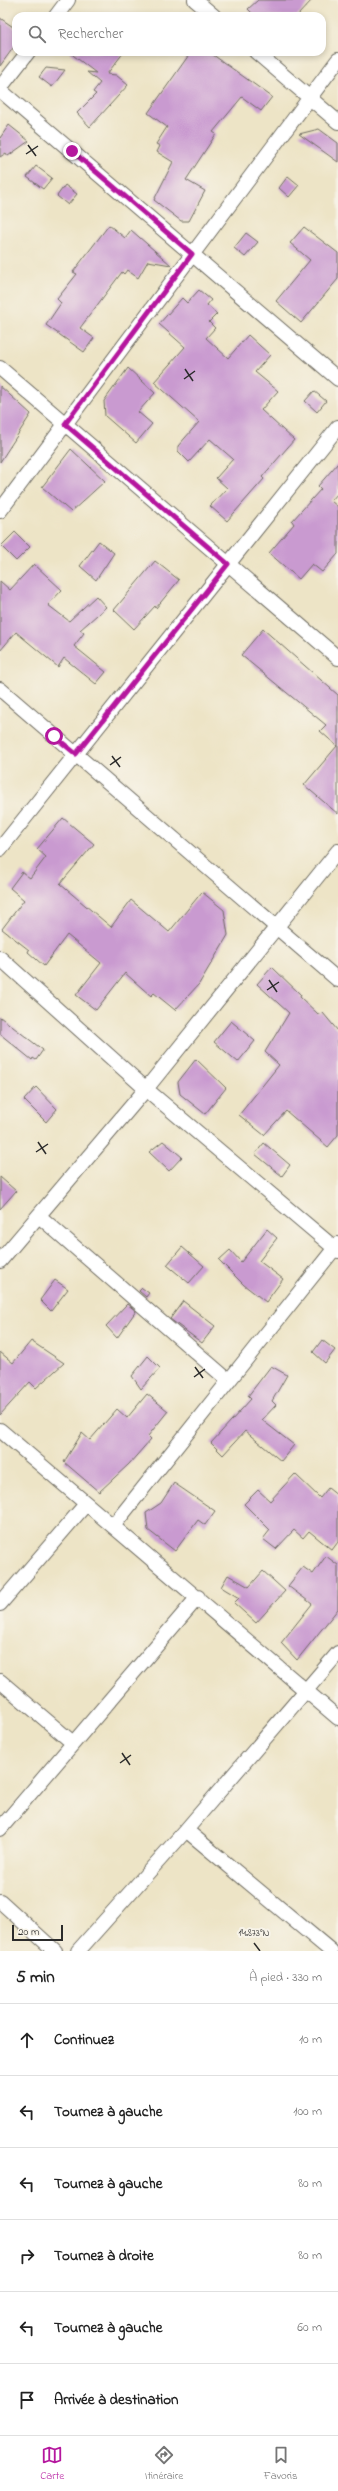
<!DOCTYPE html>
<html lang="fr">
<meta charset="utf-8">
<style>
body{margin:0;font-family:"Indie Flower",sans-serif;background:#f2f2f2;color:#222}
.scale{position:absolute;left:12px;bottom:10px;width:51px;box-sizing:border-box;padding-left:4px;border:2px solid #2b2b2b;border-top:0;font-size:11px;line-height:14px;white-space:nowrap;color:#2b2b2b;-webkit-text-stroke:3px #f7f3e8;paint-order:stroke}
.stop{position:absolute;width:12px;height:12px;margin:-9px;border:3px solid #b5179e;border-radius:50%;background:#fff}
.stop.end{background:#b5179e;border-color:#fff;box-shadow:0 1px 4px #0008}
.list{margin:0;padding:0;list-style:none}
h2{display:flex;justify-content:space-between;align-items:center;height:52px;margin:0;padding:0 16px;font-size:17px}
h2 small{font-size:13px;font-weight:400;color:#767676}
.list li{display:grid;grid-template-columns:26px 1fr auto;gap:12px;align-items:center;box-sizing:border-box;height:72px;padding:0 16px;border-top:1px solid #e0e0e0}
.list b{display:block;font-size:15px;white-space:nowrap}
.list em{font-size:13px;font-style:normal;color:#767676}
.icon{flex:none;width:22px;height:22px;fill:none;stroke:currentColor;stroke-width:2;stroke-linecap:round;stroke-linejoin:round}
.map{position:relative;flex:none;width:338px;height:1951px;overflow:hidden}
.search{position:absolute;background:#fff;box-shadow:0 2px 6px #0003;left:12px;right:12px;top:12px;height:44px;display:flex;align-items:center;gap:10px;box-sizing:border-box;padding:0 14px;border-radius:12px;color:#767676;font-size:15px}
.sheet{height:484px;background:#fff}
nav{display:flex;justify-content:space-around;align-items:center;box-sizing:border-box;height:56px;border-top:1px solid #e0e0e0;background:#fff;font-size:11px;color:#767676}
nav a{display:grid;justify-items:center;gap:2px}
nav .on{color:#b5179e}
.map>svg:first-child{display:block}
</style>
<div class="map">
<svg width="338" height="1951" viewBox="0 0 338 1951">
<rect width="100%" height="100%" fill="#f7f3e8"/>
<filter id="ink" filterUnits="userSpaceOnUse"><feTurbulence type="fractalNoise" baseFrequency=".025" numOctaves="2"/><feDisplacementMap in="SourceGraphic" scale="8" xChannelSelector="R" yChannelSelector="G"/><feConvolveMatrix kernelMatrix="1 2 1 2 8 2 1 2 1" color-interpolation-filters="sRGB"/></filter>
<filter id="wash" filterUnits="userSpaceOnUse"><feTurbulence type="fractalNoise" baseFrequency=".012" numOctaves="4" result="noise"/><feDisplacementMap in="SourceGraphic" scale="16" xChannelSelector="R" yChannelSelector="G"/><feGaussianBlur stdDeviation="0.9" result="paint"/><feColorMatrix in="noise" values="0 0 0 0 0 0 0 0 0 0 0 0 0 0 0 0 0 1.4 0 .05"/><feComposite in="paint" operator="in"/></filter>
<g filter="url(#wash)">
<rect width="100%" height="100%" fill="#ede4c6"/>
<g id="blocks">
<!-- building -->
<path fill="#c99ad0" d="M258 0H312L297 16H255L248 9Z
M0 18 16 29V44L0 66Z
M69 52H124L107 74 116 75 128 85 90 127 77 113 96 94 93 92 100 83 87 72 96 73Z
M191 52H209L272 97 261 111 242 97 213 132 216 134 186 180 205 191 189 221H181L154 200 173 162 157 152 160 146 156 144 167 127 148 113Z
M46 68 65 70 52 87 39 77Z
M9 125 29 141 8 156 6 153 0 157V138Z
M319 129 338 143V162L299 134Z
M36 166 52 178 43 189 27 177Z
M288 176 299 185 289 197 279 188Z
M65 185 77 194 68 205 57 196Z
M109 225 125 238 131 230 171 265 148 261 138 278 127 270 124 274 122 272 80 328 94 338 84 352 46 325 61 303 57 299 77 274 73 272Z
M304 227 338 253V279L301 323 276 301 310 260 290 243Z
M246 233 258 242 245 257 234 248Z
M199 290 211 300 207 305 217 314 209 322 215 328 206 338 228 358 248 335 270 355 255 372 278 391 261 410 294 440 262 477 264 479 227 521 210 506 227 488 216 478 233 459 210 439 189 462 178 451V446L199 422 154 382 185 347 159 324 182 298 187 303Z
M128 368 155 393 138 412 152 424 136 443 105 416 104 401Z
M0 386 31 414 0 462Z
M314 391 326 401 317 412 305 401Z
M71 449 105 481 71 512 42 487Z
M338 463V493L331 501 338 507V554L322 572 312 564 299 579 269 553 294 524 292 521 321 489 318 486Z
M15 532 30 547 16 561 1 546Z
M99 541 114 553 96 580 80 566Z
M155 561 179 580 156 608 155 606 134 629 114 610Z
M34 564 62 590 48 605 69 621 96 596 106 607 80 630 84 633 74 646 106 672 96 684 64 658 58 667 16 632 0 651V581L10 590Z
M263 629 338 695V814L304 785 337 746 320 731 326 725 241 655Z
M63 818 94 844 60 884 111 927 131 900 169 932 202 892 224 910 228 935 199 984 175 1010 154 993 151 996 125 973 96 1010 76 995 101 963 67 935 44 966 28 952 29 950 2 929 24 900 10 888 22 872 30 878 46 857 37 849Z
M272 967 301 995 300 997 318 1014 323 1013 338 1031V1135L328 1147 286 1111 264 1135 239 1115 279 1065 265 1052 289 1013 257 984Z
M0 1017 43 1050 36 1060 33 1058 32 1060 0 1034Z
M231 1021 255 1041 238 1062 214 1042Z
M196 1059 226 1088 205 1114 180 1094 178 1082Z
M36 1087 57 1109 46 1122 24 1100Z
M163 1141 182 1157 169 1171 149 1152Z
M264 1143 290 1165 282 1176 255 1154Z
M0 1177 16 1191 0 1209Z
M267 1229 277 1238 259 1261 283 1279 266 1302 244 1285 219 1260 230 1250 241 1262Z
M182 1247 204 1266 189 1283 167 1265Z
M55 1280 68 1289 51 1311 40 1300Z
M142 1288 149 1293 146 1297 139 1291Z
M183 1301 215 1326 202 1343 170 1319Z
M127 1304 136 1311 117 1338 106 1326Z
M322 1340 335 1350 325 1363 313 1352Z
M31 1341 64 1363 36 1388 30 1382 0 1415V1352L13 1363Z
M148 1356 160 1368 141 1389 132 1376Z
M271 1366 287 1375 272 1401 276 1405 262 1420 294 1445 281 1461 245 1431 223 1455 211 1443 251 1399 248 1396Z
M147 1394 168 1411 148 1436 151 1439 129 1464 99 1492 64 1462 82 1433 90 1440 117 1409 127 1418Z
M295 1474 320 1498 328 1488 338 1496V1542L332 1550 309 1531 303 1538 294 1530 276 1549 263 1539 270 1530 244 1504 258 1490 270 1501Z
M174 1483 215 1511 205 1525 198 1520 175 1551 148 1530 146 1513 161 1503Z
M326 1556 338 1565V1609L297 1660 281 1643 312 1604 288 1586 303 1567 313 1574Z
M263 1571 285 1591 256 1623 234 1603 239 1598 221 1587 228 1575 249 1587Z"/>
</g>
</g>
<g filter="url(#ink)">
<use href="#blocks" fill-opacity="0" stroke="#6f6c61" stroke-width="1"/>
<g fill="none" stroke-linecap="round" stroke-linejoin="round">
<defs>
<path id="street" d="M195 0 214 16
M56 16 68 0
M256 52 338 122
M0 88 28 52
M0 90 338 379
M0 368 338 658
M0 511 338 60
M0 689 338 980
M0 849 338 427
M0 958 146 1089 338 1251
M39 1216 229 1381
M0 1261 146 1089 338 851
M0 1430 338 1718
M113 1526 338 1244
M0 1604 86 1504
M0 1681 73 1743
M0 1829 198 1597
M186 1830 331 1951
M0 1901 55 1951
M78 1951 186 1830 338 1653"/>
</defs>
<!-- street casing -->
<use href="#street" stroke="#6f6c61" stroke-width="16"/>
<!-- street -->
<use href="#street" stroke="#fff" stroke-width="14"/>
</g>
</g>
<g fill="none" stroke-linecap="round" stroke-linejoin="round" filter="url(#ink)">
<!-- route -->
<path stroke="#b5179e" stroke-width="5" d="M54 736 76 754 228 564 65 424 192 254 72 151"/>
</g>
<!-- ticks -->
<path fill="none" stroke="#2b2b2b" stroke-width="1.5" d="M28 145 36 156M26 154 38 146M185 369 193 381M184 379 195 371M112 756 120 767M110 765 121 757M269 980 277 992M267 990 279 982M38 1142 46 1154M36 1152 48 1144M195 1367 203 1378M194 1377 205 1369M122 1753 130 1765M120 1763 131 1755M254 1943 260 1951"/>
<g font-size="10" text-anchor="middle" fill="#2b2b2b" stroke="#f7f3e8" stroke-width="4" stroke-linejoin="round" paint-order="stroke">
<text x="254" y="1936">14.873°N</text>
</g>
</svg>
<div class="scale">20 m</div>
<div class="stop" style="left:54px;top:736px"></div>
<div class="stop end" style="left:72px;top:151px"></div>
<div class="search"><svg class="icon" aria-label="search" viewBox="0 0 24 24"><circle cx="10" cy="10" r="6"/><path d="M15 15l6 6"/></svg>Rechercher</div>
</div>
<section class="sheet">
<h2>5 min<small>À pied · 330 m</small></h2>
<ul class="list">
<li><svg class="icon" aria-label="ahead" viewBox="0 0 24 24"><path d="M12 20V5M6 11l6-6 6 6"/></svg><div><b>Continuez</b></div><em>10 m</em></li>
<li><svg class="icon" aria-label="left" viewBox="0 0 24 24"><path d="M17 20v-9H6M10 6l-5 5 5 5"/></svg><div><b>Tournez à gauche</b></div><em>100 m</em></li>
<li><svg class="icon" aria-label="left" viewBox="0 0 24 24"><path d="M17 20v-9H6M10 6l-5 5 5 5"/></svg><div><b>Tournez à gauche</b></div><em>80 m</em></li>
<li><svg class="icon" aria-label="right" viewBox="0 0 24 24"><path d="M7 20v-9h11M14 6l5 5-5 5"/></svg><div><b>Tournez à droite</b></div><em>80 m</em></li>
<li><svg class="icon" aria-label="left" viewBox="0 0 24 24"><path d="M17 20v-9H6M10 6l-5 5 5 5"/></svg><div><b>Tournez à gauche</b></div><em>60 m</em></li>
<li><svg class="icon" aria-label="arrive" viewBox="0 0 24 24"><path d="M6 21V4h12l-3 4 3 4H6"/></svg><div><b>Arrivée à destination</b></div></li>
</ul>
</section>
<nav>
<a class="on"><svg class="icon" aria-label="map" viewBox="0 0 24 24"><path d="M3 6l6-2 6 2 6-2v14l-6 2-6-2-6 2zM9 4v14M15 6v14"/></svg>Carte</a>
<a><svg class="icon" aria-label="directions" viewBox="0 0 24 24"><path d="M12 3l9 9-9 9-9-9zM9 14v-3h6M13 9l2 2-2 2"/></svg>Itinéraire</a>
<a><svg class="icon" aria-label="saved" viewBox="0 0 24 24"><path d="M7 4h10v16l-5-4-5 4z"/></svg>Favoris</a>
</nav>
